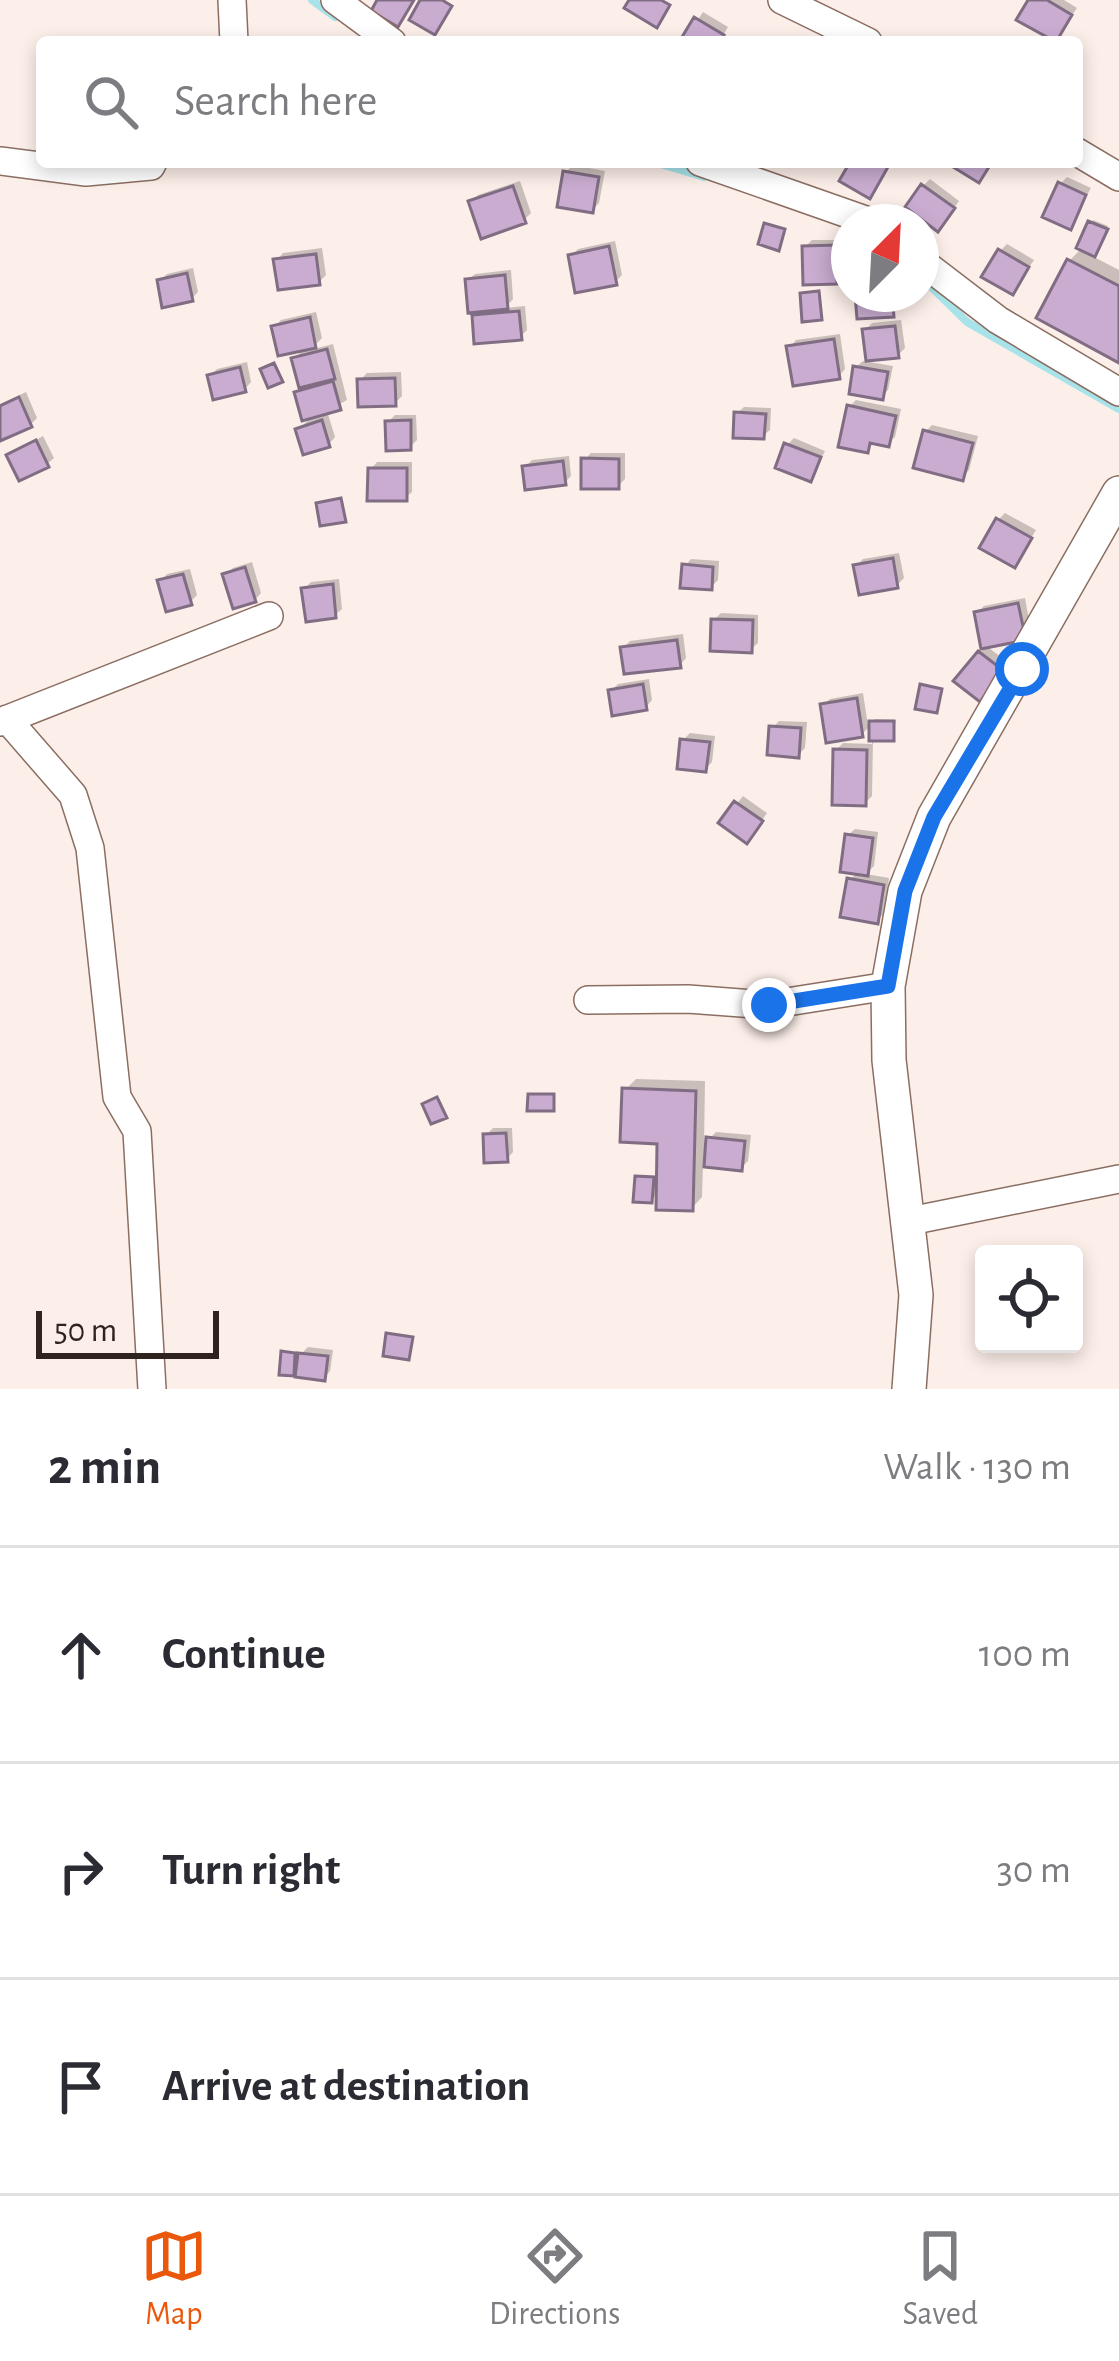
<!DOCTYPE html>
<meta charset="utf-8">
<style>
body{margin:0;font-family:"Alegreya Sans",sans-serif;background:#f7f7f7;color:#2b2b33}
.controls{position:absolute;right:36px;bottom:36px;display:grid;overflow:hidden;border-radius:12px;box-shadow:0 6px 18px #0003}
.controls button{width:108px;height:108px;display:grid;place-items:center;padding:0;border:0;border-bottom:3px solid #e1e1e2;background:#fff;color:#2b2b33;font:60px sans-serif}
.compass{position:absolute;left:831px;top:204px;width:108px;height:108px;border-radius:50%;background:#fff;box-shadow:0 6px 18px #0003;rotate:24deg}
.scale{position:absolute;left:36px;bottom:30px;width:183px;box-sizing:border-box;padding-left:12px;border:6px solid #2f231e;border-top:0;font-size:33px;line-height:42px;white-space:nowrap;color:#2f231e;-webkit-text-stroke:9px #fceee8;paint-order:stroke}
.stop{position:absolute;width:36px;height:36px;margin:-27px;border:9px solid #1a73e8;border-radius:50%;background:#fff}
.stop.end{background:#1a73e8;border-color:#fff;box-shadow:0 3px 12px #0008}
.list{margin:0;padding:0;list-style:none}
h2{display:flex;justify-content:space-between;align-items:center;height:156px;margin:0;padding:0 48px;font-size:51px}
h2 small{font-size:39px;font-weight:400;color:#7c7c81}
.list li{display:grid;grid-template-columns:78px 1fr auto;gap:36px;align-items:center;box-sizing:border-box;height:216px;padding:0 48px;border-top:3px solid #e1e1e2}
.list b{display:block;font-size:45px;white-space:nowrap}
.list em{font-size:39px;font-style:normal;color:#7c7c81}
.icon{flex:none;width:66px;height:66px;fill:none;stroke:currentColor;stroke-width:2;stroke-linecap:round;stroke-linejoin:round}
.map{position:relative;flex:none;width:1119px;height:1389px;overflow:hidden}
.search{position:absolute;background:#fff;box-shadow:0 6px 18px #0003;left:36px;right:36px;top:36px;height:132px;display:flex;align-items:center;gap:30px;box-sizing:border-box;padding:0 42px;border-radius:12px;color:#7c7c81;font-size:45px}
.sheet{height:804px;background:#fff}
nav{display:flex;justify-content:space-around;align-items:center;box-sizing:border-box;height:168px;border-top:3px solid #e1e1e2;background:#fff;font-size:33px;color:#7c7c81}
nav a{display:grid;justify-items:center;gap:6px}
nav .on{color:#ea580c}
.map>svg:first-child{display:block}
</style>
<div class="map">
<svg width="1119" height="1389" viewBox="0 0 1119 1389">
<rect width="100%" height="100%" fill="#fceee8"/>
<!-- shadow -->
<path fill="#0003" d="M1032 0H1064L1077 8 1055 40Z
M703 12 728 27 719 42H683Z
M573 165 605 171 599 203 592 210 566 172Z
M1067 177 1091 188 1070 226 1060 184Z
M930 179 959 201 945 221 923 186Z
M520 181 531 213 524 220 471 202 478 195Z
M1093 220 1108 226 1092 256 1119 270V359L1040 317 1070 260 1082 248Z
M812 240H842L843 275 836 281 805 247Z
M615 241 622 275 615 282 571 256 578 249Z
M1007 244 1034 260 1013 291 1000 251Z
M322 248 326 275 319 282 277 260 283 253Z
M193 268 198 292 191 299 160 281 167 274Z
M511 270 513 299 505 308 525 306 527 330 520 337 475 317 483 308 468 280 475 274Z
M858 294H898L899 307 893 314Z
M316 312 322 338 310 350 333 344 347 400 327 411 335 437 329 444 298 430 313 415 297 392 302 388 294 359 306 347 274 327 281 320Z
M901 320 905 348 898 355 865 330 872 323Z
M840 334 845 369 839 376 790 347 796 340Z
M863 361 893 366 888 390 882 396 856 367Z
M247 362 251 382 245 389 210 376 217 369Z
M401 372 402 396 395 403 360 380 367 373Z
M26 392 37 418 31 424 0 433V404Z
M856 400 901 409 895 437 888 443H874L867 450 849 407Z
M744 407 771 408 770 430 763 436 737 413Z
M395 415H416L417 440 410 447 388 422Z
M932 425 978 436 969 470 962 477 926 431Z
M43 436 54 458 47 464 9 455Z
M794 438 825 451 811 479 787 445Z
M591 453H625V479L618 486 584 460Z
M569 456 571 476 564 483 525 467 532 460Z
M377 462H412V492L405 498 371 469Z
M1005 513 1036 530 1015 564 998 520Z
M899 553 904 578 897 585 856 566 863 559Z
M691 559 719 561 718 580 711 587 685 566Z
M252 562 261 593 255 600 226 574 233 568Z
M190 569 197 595 190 602 161 581 167 574Z
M339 579 342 609 335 615 304 589 311 582Z
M1025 598 1031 631 985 645 1009 663 986 692 980 653 984 648 977 613 984 606Z
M721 613 758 615V643L751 649 714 620Z
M683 634 686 658 680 665 623 648 630 641Z
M649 679 652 700 646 707 611 691 618 684Z
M863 693 868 726 875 719 896 720 893 738H873L872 796 865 803 836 750 843 743 872 744V724L862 734 823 705 830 699Z
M779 721 807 722 805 748 798 755 772 728Z
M690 733 715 736 712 762 705 769 683 740Z
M743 796 767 813 753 833 722 823Z
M855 829 878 832 874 866 866 874 889 878 884 914 877 920 850 880 858 872 848 835Z
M636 1079 705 1081 704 1144 716 1132 751 1135 748 1161 741 1168 703 1164 702 1197 692 1208 659 1192 651 1200 638 1177 659 1176 660 1141 625 1090Z
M493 1128H512L513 1152 507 1159 486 1135Z
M308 1347 333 1350 330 1371 324 1378 300 1366 292 1373 284 1353 297 1351 296 1359Z"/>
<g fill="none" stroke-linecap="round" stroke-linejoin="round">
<!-- stream -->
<path stroke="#a7e3e9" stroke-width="8" d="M312 0 335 17
M654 162 704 177
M922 278 967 322 1119 409"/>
</g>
<!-- building -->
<path fill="#caacd1" stroke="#806d84" stroke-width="3" d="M377 0H414L398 27 371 11Z
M420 0H442L452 6 435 35 409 20Z
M629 0H661L670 5 657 28 624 8Z
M1028 0H1047L1072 15 1056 42 1016 20Z
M694 17 724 35 719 42H679Z
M850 162H878L888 167 870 199 839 181Z
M945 162H992L979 183Z
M563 171 599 177 593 213 557 207Z
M1058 182 1086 195 1071 230 1042 217Z
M921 184 955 208 938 232 905 207Z
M513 186 526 223 481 239 468 201Z
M1088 221 1108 229 1095 257 1076 248Z
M764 223 785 229 779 251 758 244Z
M837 245V284L803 285 802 246Z
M609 246 617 285 575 293 568 255Z
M998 249 1029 267 1013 295 981 277Z
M316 254 320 285 278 290 273 259Z
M1067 259 1119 286V363L1036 318Z
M187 273 193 301 162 308 157 280Z
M505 275 508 309 468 313 465 279Z
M819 291 822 320 802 322 800 293Z
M855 294H892L894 317 857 319Z
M519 311 522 340 474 344 472 315Z
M310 317 316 348 278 356 271 326Z
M895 326 899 358 866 361 862 329Z
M834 339 840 379 793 386 786 346Z
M327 349 335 379 299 388 291 358Z
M274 363 283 382 268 388 260 369Z
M853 366 888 372 883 400 849 394Z
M240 367 246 392 213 400 207 375Z
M395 378 396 406 358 407 357 379Z
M333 381 341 410 302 421 294 392Z
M19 397 32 427 0 441V406Z
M847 405 896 416 889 447 870 443 868 453 838 447Z
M734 412 766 414 764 439 733 438Z
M322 420 330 447 303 455 295 429Z
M411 420V450L386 451 385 421Z
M923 430 973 443 963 481 913 468Z
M36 440 49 467 19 481 6 455Z
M784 443 821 457 811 482 775 468Z
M581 458 619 459V489H581Z
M563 461 566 485 525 490 522 466Z
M368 468H407V501H367Z
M341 498 346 522 320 526 316 503Z
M996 518 1032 538 1015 568 979 548Z
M893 558 898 588 859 595 853 565Z
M682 564 713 567 712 590 680 588Z
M245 567 256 602 233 609 222 574Z
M183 574 192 605 166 612 157 580Z
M333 584 336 618 306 622 301 588Z
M1018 603 1026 640 981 649 974 612Z
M711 619 753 620 752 653 710 651Z
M677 640 681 668 624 674 620 647Z
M978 651 1004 671 980 702 953 681Z
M643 684 647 710 612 716 608 690Z
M920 684 942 689 937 713 915 709Z
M857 698 863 737 826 743 820 704Z
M869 721H894V741H869Z
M769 726 801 728 799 758 767 755Z
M680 739 710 742 706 772 677 769Z
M833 749 867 750 866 806 832 805Z
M734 801 763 821 747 844 718 823Z
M845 834 873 838 868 876 840 872Z
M847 878 884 885 878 924 840 917Z
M622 1088 696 1091 693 1211 656 1210 657 1144 620 1142Z
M528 1094H554V1111H527Z
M437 1097 447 1118 431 1124 422 1104Z
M506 1133 508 1162 484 1163 483 1134Z
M706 1137 745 1141 742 1171 704 1167Z
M635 1176 654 1177 652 1203 633 1202Z
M386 1333 413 1337 409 1360 383 1356Z
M281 1351 295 1353 294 1376 279 1375Z
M298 1353 328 1356 325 1381 295 1377Z"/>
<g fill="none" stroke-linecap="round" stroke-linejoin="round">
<defs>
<path id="minor" d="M232 0 234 42
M335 0 392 42
M782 0 868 42
M1077 152 1119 177
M0 161 86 172 151 166 153 162
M700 162 871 222
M921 261 998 320 1119 392
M7 719 73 795 90 848 117 1097 137 1131 152 1389
M0 722 269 616
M588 1000 688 999 768 1005 888 986
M905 1222 1119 1179"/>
<path id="tertiary" d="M909 1389 916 1295 889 1060 888 986 905 891 934 817 1119 493"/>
</defs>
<!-- minor casing -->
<use href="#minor" stroke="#8b6e62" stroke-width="30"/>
<!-- tertiary casing -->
<use href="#tertiary" stroke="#8b6e62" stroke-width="36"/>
<!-- minor -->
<use href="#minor" stroke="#fff" stroke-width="27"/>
<!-- tertiary -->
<use href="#tertiary" stroke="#fff" stroke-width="33"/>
</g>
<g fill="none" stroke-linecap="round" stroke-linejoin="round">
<!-- route -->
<path stroke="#1a73e8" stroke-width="15" d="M769 1005 888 986 905 891 934 817 1022 669"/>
</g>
</svg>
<div class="controls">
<button><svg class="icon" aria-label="locate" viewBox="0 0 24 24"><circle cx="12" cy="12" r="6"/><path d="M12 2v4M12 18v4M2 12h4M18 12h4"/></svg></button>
</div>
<svg class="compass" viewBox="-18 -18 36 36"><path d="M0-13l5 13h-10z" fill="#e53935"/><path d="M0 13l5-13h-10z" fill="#7c7c81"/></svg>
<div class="scale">50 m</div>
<div class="stop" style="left:1022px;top:669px"></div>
<div class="stop end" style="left:769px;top:1005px"></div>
<div class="search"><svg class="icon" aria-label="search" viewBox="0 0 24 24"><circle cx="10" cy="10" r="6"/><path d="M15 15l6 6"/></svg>Search here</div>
</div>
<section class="sheet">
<h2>2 min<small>Walk · 130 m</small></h2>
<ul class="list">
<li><svg class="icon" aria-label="ahead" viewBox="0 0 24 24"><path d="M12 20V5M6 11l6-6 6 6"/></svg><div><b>Continue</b></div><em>100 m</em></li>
<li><svg class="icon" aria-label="right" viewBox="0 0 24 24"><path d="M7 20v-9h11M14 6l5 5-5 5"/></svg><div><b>Turn right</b></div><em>30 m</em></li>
<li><svg class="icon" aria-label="arrive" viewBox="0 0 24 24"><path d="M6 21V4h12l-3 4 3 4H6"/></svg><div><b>Arrive at destination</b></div></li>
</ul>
</section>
<nav>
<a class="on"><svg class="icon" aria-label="map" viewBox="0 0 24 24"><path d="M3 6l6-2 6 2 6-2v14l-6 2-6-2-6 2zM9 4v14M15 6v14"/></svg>Map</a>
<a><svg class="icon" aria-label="directions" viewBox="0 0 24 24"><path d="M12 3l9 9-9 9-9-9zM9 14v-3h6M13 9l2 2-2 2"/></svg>Directions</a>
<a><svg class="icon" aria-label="saved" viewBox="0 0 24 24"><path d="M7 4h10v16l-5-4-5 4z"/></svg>Saved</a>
</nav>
